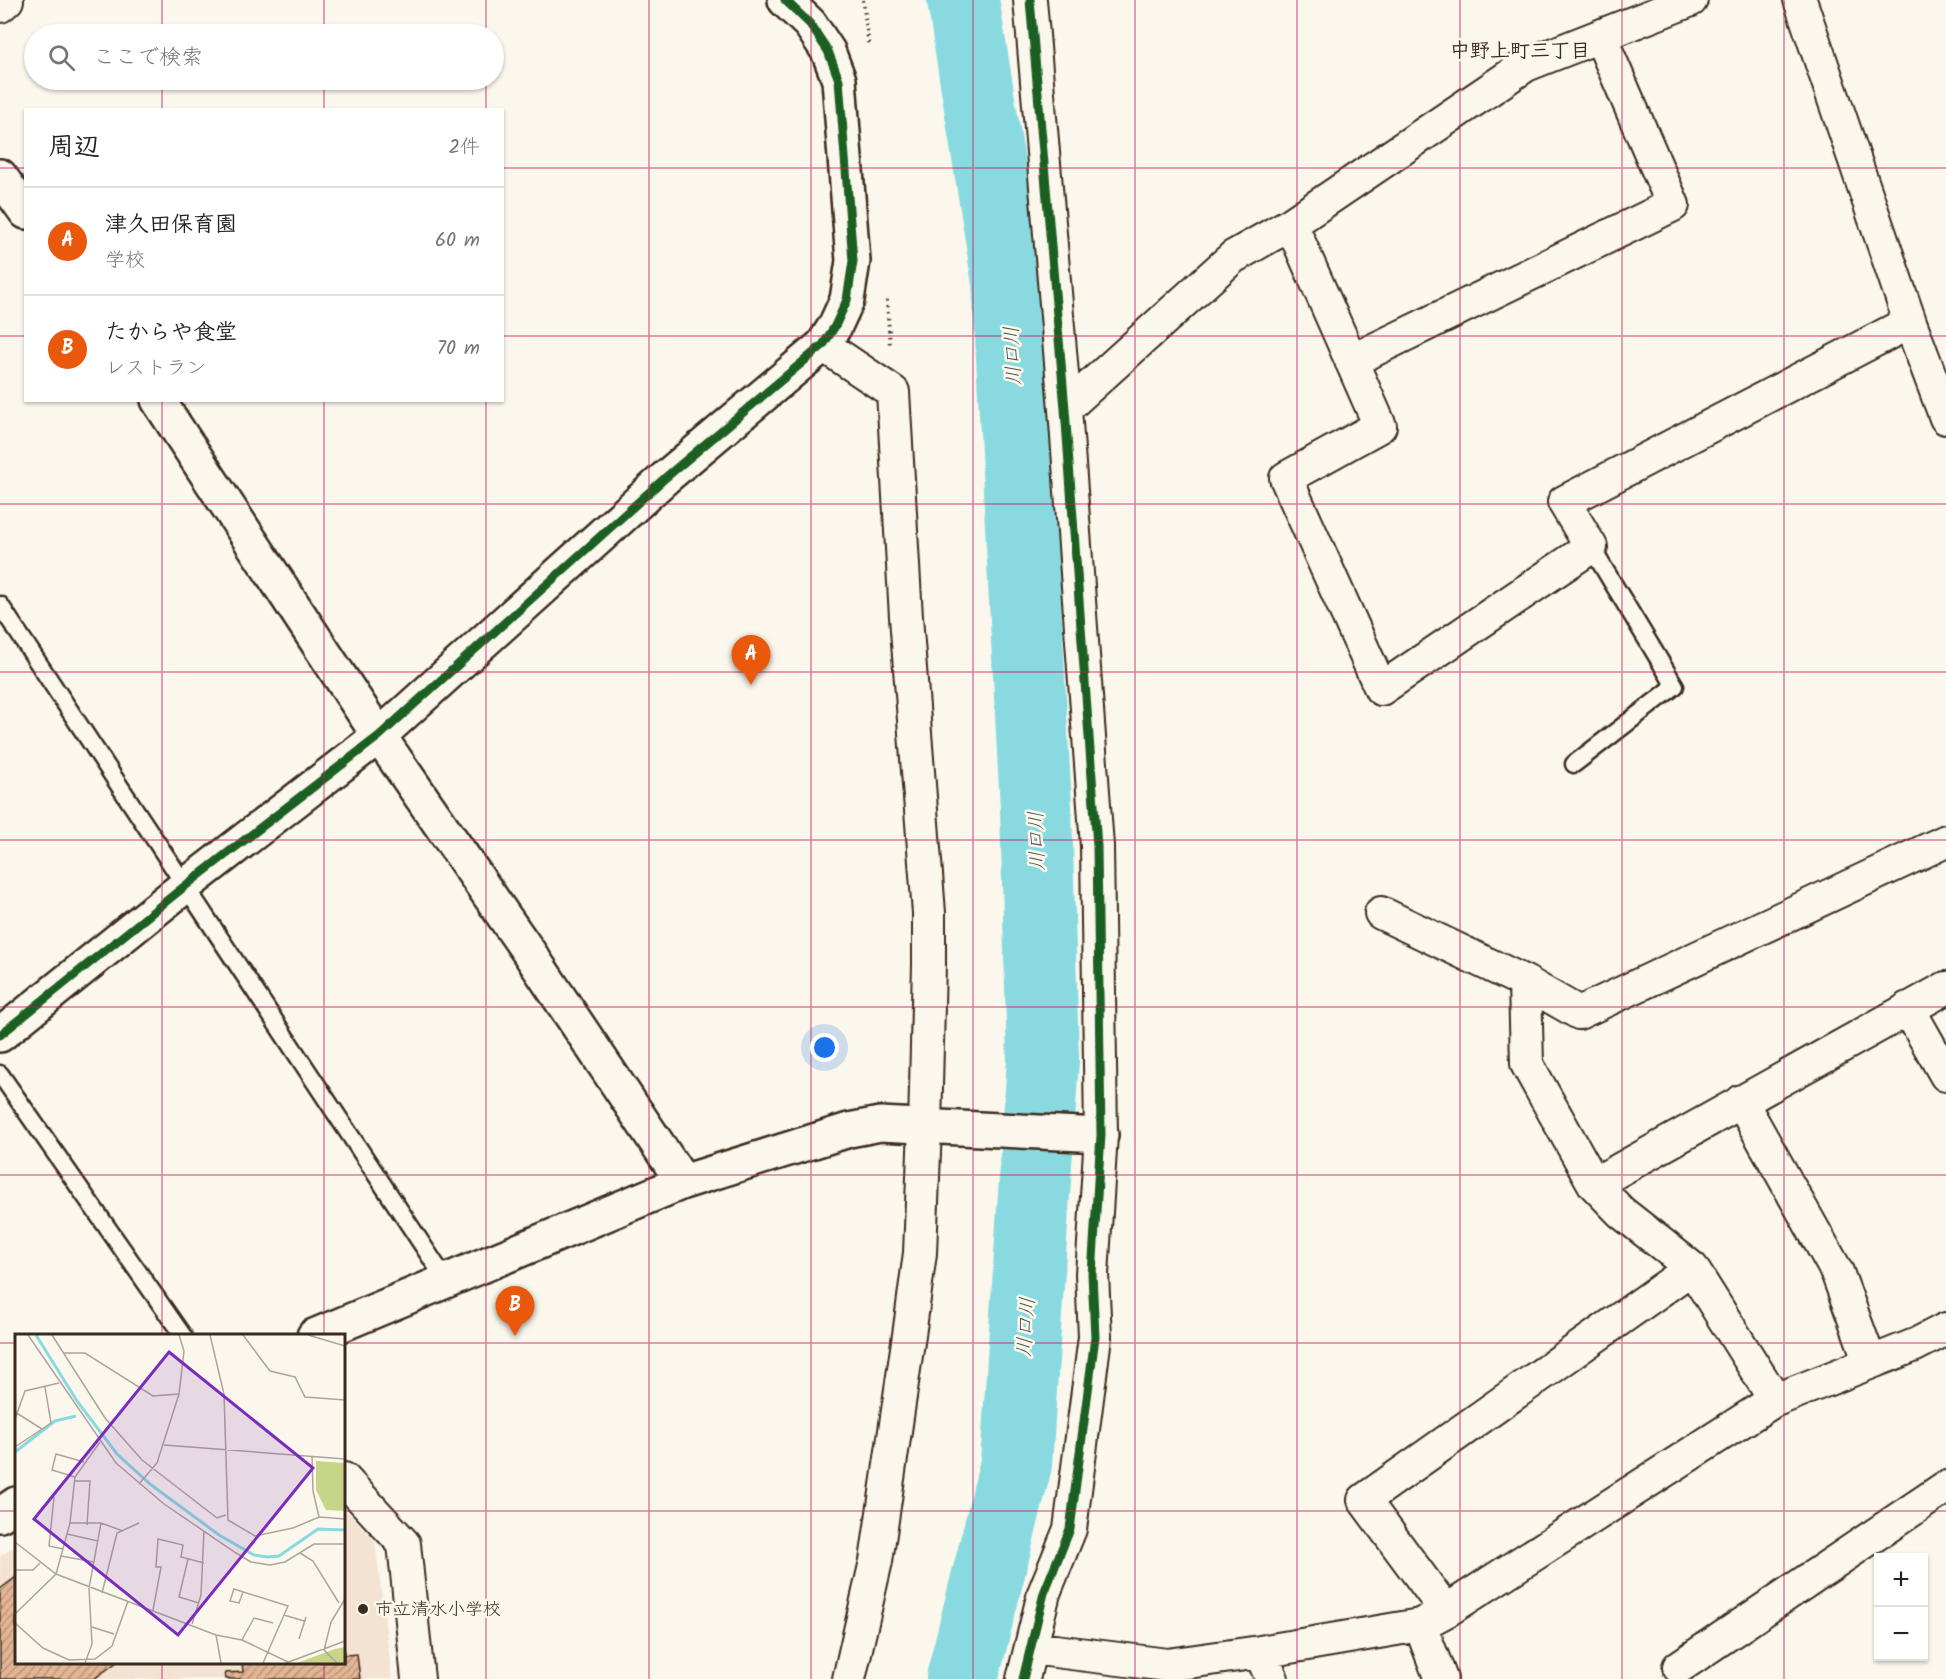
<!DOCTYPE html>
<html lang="ja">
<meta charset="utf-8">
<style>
body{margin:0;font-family:Kalam,"Klee One",sans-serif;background:#f6f6f6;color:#222}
.controls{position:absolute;right:18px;bottom:18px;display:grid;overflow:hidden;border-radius:0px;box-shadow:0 2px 4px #0004}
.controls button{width:54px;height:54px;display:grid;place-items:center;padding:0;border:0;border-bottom:2px solid #e0e0e0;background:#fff;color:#222;font:30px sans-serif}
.you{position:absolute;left:825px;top:1048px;width:21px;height:21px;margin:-15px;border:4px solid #fff;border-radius:50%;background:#1a73e8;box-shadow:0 0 0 9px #1a73e833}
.badge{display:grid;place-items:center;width:39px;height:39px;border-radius:50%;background:#ea580c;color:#fff;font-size:20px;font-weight:700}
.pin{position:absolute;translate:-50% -50px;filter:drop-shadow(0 2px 3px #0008)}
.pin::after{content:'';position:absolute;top:32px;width:21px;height:18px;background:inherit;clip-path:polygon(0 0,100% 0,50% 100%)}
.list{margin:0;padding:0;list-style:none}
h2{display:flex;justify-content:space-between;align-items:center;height:78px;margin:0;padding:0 24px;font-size:26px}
h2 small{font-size:20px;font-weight:400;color:#767676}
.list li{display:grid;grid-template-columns:39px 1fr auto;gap:18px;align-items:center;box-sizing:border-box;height:108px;padding:0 24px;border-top:2px solid #e0e0e0}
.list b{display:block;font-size:22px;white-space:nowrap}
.list p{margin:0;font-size:20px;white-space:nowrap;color:#767676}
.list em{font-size:20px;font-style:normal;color:#767676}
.icon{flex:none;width:33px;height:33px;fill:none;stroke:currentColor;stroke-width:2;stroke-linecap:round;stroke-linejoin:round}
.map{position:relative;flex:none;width:1946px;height:1679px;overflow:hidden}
.search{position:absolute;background:#fff;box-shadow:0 2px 4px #0004;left:24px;top:24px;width:480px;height:66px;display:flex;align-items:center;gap:15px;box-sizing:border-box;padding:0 21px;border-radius:33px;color:#767676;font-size:22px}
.panel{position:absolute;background:#fff;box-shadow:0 2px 4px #0004;left:24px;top:108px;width:480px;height:294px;border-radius:0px}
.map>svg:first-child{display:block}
</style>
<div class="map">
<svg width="1946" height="1679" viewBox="0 0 1946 1679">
<defs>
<pattern id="building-hatch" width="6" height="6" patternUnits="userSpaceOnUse" patternTransform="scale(1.5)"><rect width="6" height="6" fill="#e3b594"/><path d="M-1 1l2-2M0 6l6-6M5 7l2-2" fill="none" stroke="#b99378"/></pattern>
</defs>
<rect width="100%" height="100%" fill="#fbf7ec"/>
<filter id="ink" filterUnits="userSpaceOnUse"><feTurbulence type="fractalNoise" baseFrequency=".0167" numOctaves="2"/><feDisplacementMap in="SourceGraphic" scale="12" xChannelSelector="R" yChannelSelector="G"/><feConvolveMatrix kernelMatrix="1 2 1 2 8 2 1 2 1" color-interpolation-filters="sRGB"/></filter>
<g filter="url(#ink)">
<!-- built -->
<path fill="#f4e3d2" d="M344 1508 375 1541 392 1679H0V1556L16 1545V1662H344Z"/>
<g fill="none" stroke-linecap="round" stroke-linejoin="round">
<!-- river -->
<path stroke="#89dae0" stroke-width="72" d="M962 1679 1016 1464 1043 1060 1036 808 1008 282 963 0"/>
</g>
<!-- building -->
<path fill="url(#building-hatch)" stroke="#3b2a1e" stroke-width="1.5" d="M16 1577V1662H117L94 1679H0V1589Z
M344 1647 345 1655 357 1654 360 1679H226L225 1673 243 1672 242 1662H344Z"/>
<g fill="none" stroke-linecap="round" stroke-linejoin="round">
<defs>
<path id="service" d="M0 605 447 1282
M1574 764 1675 686 1591 547
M0 1074 183 1336"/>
<path id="minor" d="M1800 0 1910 322 1946 418
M0 6 7 0
M1291 224 1380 426 1286 478 1381 689 1591 547 1564 502 1910 322
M823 345 893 392 906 617 929 913V964L925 1127 920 1253 910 1328 876 1561 849 1679
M1351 361 1673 205 1600 36
M1065 409 1233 257 1291 224 1526 65 1691 0
M1381 913 1525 982 1579 1013 1946 841
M1525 982 1527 1064 1594 1184 1621 1212 1692 1268 1775 1400
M1908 1008 1946 1075
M1741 1101 1837 1272 1870 1362
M1594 1184 1946 988
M344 1479 404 1544 418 1679
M1446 1611 1364 1500 1692 1268
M1420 1625 1441 1679
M1031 1648 1167 1665 1260 1652 1420 1625 1446 1611 1773 1401 1915 1345 1946 1329
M1260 1652 1272 1679
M1679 1667 1946 1487
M1023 1679 1044 1593 1070 1529 1095 1337 1092 1274 1101 1135 1097 846 1065 409 1030 0"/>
<path id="tertiary" d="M0 176 26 212
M158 400 379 736 530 954 683 1182
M0 1035 185 886 379 736 665 478 823 345 835 326 847 300 853 261 839 80 828 51 810 24 785 0
M314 1336 683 1182 849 1130 880 1124 1101 1135
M0 1515 16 1504"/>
</defs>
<!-- service casing -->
<use href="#service" stroke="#3b2a1e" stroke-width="21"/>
<!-- minor casing -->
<use href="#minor" stroke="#3b2a1e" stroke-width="36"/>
<!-- tertiary casing -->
<use href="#tertiary" stroke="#3b2a1e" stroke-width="38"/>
<!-- path -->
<path stroke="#3b2a1e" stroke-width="4" stroke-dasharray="1.5 4.5" stroke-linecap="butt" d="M863 0 869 47
M887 300 890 346"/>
<!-- service -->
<use href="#service" stroke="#fbf7ec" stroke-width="16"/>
<!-- minor -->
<use href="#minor" stroke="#fbf7ec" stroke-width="32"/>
<!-- tertiary -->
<use href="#tertiary" stroke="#fbf7ec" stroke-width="33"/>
<defs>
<path id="cycleway" d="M0 1035 185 886 379 736 665 478 823 345 835 326 847 300 853 261 839 80 828 51 810 24 785 0
M1023 1679 1044 1593 1070 1529 1095 1337 1092 1274 1101 1135 1097 846 1065 409 1030 0"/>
</defs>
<!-- cycleway casing -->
<use href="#cycleway" stroke="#fbf7ec" stroke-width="13"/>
<!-- cycleway -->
<use href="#cycleway" stroke="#1b5e20" stroke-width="9"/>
</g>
</g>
<!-- grid -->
<path fill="none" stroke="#c2185b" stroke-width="1.5" stroke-opacity="0.55" d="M162 0V34M324 0V34M486 0V34M649 0V1679M811 0V1679M973 0V1679M1135 0V1679M1297 0V1679M1460 0V1679M1622 0V1679M1784 0V1679M162 80V110M324 80V110M486 80V110M0 168H26M502 168H1946M0 336H26M502 336H1946M162 400V1336M324 400V1336M486 400V1679M0 504H1946M0 672H1946M0 840H1946M0 1007H1946M0 1175H1946M0 1343H16M344 1343H1946M0 1511H16M344 1511H1946M162 1662V1679M324 1662V1679"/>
<!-- markers -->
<circle fill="#3b2a1e" stroke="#fbf7ec" stroke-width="2" cx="363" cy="1609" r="6"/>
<g text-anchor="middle" stroke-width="5" stroke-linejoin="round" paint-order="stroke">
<!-- poi labels -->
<g font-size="18" fill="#3b2a1e" stroke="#fbf7ec" text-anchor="start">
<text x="375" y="1615">市立清水小学校</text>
</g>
<!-- neighbourhood labels -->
<g font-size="20" font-weight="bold" fill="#3b2a1e" stroke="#fbf7ec">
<text x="1520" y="57">中野上町三丁目</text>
</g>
<!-- water labels -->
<g font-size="20" font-style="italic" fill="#4e564e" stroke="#fbf7ec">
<text transform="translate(1012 356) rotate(-93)" y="7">川口川</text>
<text transform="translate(1036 841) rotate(-92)" y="7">川口川</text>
<text transform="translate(1025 1327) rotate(-86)" y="7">川口川</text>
</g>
</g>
<!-- overview -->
<g transform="translate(15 1334)">
<rect width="330" height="330" fill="#fbf7ec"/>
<path d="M330 313V329H282L320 315Z" fill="#c7d589"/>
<path d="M301 127 330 129V177L311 176 301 156Z" fill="#c7d589"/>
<path fill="none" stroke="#89dae0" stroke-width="3" d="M21 1 62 67 102 120 135 150 204 201 239 221 252 223 264 222 303 195 330 196M0 118 40 87 61 82"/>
<path fill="none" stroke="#aea59a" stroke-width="1.5" d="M13 1 101 129 149 170 221 219 236 228 255 231 270 228 299 210H330M37 1 90 84 127 126 202 184 211 181M195 1 209 60 213 186 240 202 278 194 304 183 330 185M228 1 255 37 280 43 290 63 330 66M293 1 330 12M49 19H70L138 62 164 60M0 78 27 95 36 89 30 53M0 85 10 57 44 49M149 111 330 125M0 113 27 95M297 123 298 157 304 183M60 143 37 136 41 120 69 128M60 147H75L72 191M124 150 142 129 164 60 169 17 164 1M39 163 34 212 48 215M55 189H86L108 197M52 200 83 207M0 208 41 240 201 301 227 306 273 328M285 219 298 227 324 269M46 222 79 228M173 225 164 263 184 269M0 236H18L25 229M228 258 224 269 215 267 219 255 273 272 248 329M87 259 102 199 124 189M138 276 146 233H141L143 205 168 211 166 223 189 229M0 280 41 240 55 189 60 143 85 108M269 281 289 287M0 289 28 314 54 326 80 325 97 312 113 267M177 290 186 261 189 197M77 293 99 300M201 301 206 329M284 305 291 283M227 306 239 284 258 289M70 329 77 310 74 254 86 189M271 329 330 307M322 329 309 316 316 288 330 265"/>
<path fill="#7b2cbf" fill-opacity="0.15" stroke="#7b2cbf" stroke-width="3" d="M154 18 298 134 163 301 19 185Z"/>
<rect width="330" height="330" fill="none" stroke="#3b2a1e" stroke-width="3"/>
</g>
</svg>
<div class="controls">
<button>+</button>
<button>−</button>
</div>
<div class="you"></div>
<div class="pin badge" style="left:751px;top:685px">A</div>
<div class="pin badge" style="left:515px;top:1336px">B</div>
<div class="search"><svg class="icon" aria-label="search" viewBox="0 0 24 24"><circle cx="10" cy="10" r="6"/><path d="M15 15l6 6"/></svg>ここで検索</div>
<section class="panel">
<h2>周辺<small>2件</small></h2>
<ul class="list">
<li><span class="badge">A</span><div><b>津久田保育園</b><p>学校</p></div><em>60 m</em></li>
<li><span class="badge">B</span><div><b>たからや食堂</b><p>レストラン</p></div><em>70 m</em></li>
</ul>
</section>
</div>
